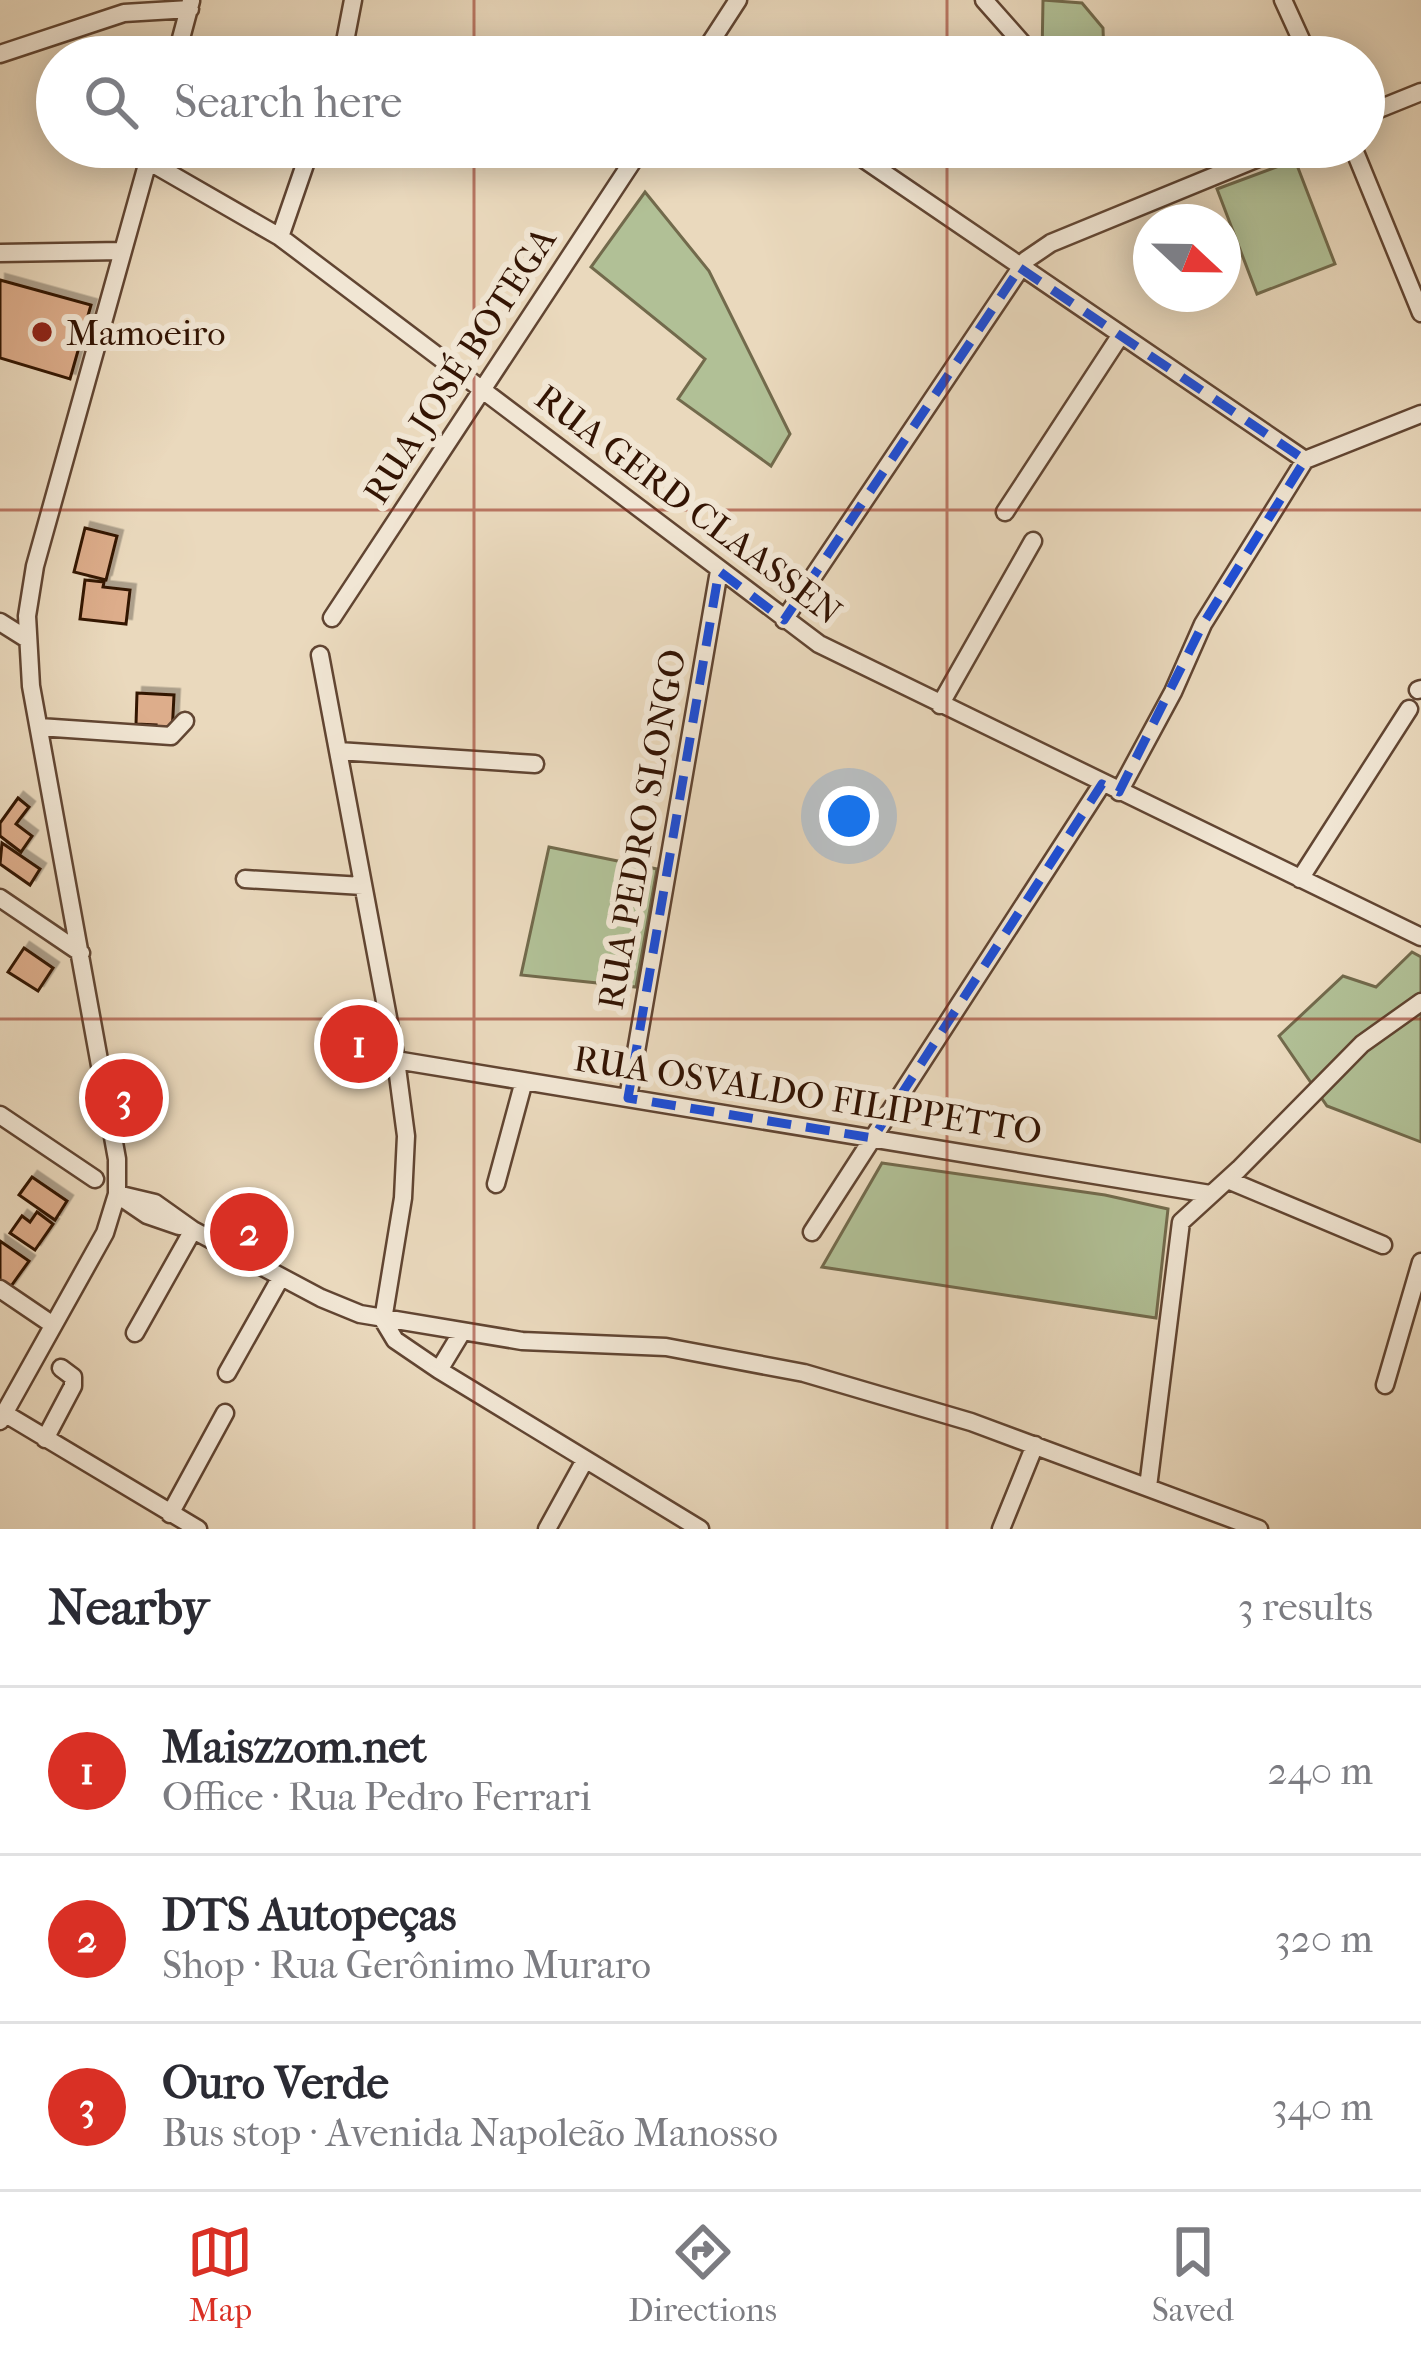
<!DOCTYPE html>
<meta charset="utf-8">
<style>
body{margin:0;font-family:"IM FELL French Canon",serif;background:#f7f7f7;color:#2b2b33}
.compass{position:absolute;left:1133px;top:204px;width:108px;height:108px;border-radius:50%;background:#fff;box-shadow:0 6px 30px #0003;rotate:112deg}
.you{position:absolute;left:849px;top:816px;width:42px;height:42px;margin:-30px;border:9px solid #fff;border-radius:50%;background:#1a73e8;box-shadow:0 0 0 18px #1a73e833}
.badge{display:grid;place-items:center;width:78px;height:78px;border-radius:50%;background:#d93025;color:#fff;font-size:39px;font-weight:700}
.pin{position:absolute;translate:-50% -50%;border:6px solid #fff;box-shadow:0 3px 12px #0006}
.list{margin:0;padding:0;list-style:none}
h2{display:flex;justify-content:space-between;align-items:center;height:156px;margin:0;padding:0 48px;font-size:51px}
h2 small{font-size:39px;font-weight:400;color:#7c7c81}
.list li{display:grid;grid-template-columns:78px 1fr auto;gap:36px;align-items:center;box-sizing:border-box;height:168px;padding:0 48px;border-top:3px solid #e1e1e2}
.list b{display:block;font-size:45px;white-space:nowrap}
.list p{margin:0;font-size:39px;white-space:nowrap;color:#7c7c81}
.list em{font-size:39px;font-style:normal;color:#7c7c81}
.icon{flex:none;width:66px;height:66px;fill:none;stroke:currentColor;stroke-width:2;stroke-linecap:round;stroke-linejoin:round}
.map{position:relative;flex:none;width:1421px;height:1529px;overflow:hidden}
.search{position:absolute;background:#fff;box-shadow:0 6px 30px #0003;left:36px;right:36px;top:36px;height:132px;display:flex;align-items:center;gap:30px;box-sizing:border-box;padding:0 42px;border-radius:66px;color:#7c7c81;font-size:45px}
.sheet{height:660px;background:#fff}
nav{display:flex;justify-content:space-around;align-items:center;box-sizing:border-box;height:168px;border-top:3px solid #e1e1e2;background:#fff;font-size:33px;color:#7c7c81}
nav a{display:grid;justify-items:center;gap:6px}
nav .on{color:#d93025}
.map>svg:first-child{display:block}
</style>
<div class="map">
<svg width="1421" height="1529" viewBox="0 0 1421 1529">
<defs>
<filter id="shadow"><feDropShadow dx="5.5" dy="-5.5" stdDeviation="0" flood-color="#0004"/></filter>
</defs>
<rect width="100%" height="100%" fill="#ead9bd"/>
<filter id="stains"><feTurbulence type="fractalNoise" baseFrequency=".00167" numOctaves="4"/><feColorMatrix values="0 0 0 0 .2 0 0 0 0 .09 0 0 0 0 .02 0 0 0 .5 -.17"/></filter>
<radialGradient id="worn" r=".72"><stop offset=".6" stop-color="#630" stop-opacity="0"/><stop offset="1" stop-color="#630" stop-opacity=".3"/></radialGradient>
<!-- green -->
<path fill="#b1c096" stroke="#726a4c" stroke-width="3" d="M1043 0 1082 3 1103 28 1104 57H1042Z
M1295 160 1335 264 1257 294 1217 189Z
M645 192 709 271 790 434 771 466 678 399 705 359 591 267Z
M549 847 657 869 636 987 521 975Z
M1412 952 1421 957V1142L1327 1106 1279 1036 1343 976 1376 987Z
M882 1163 1105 1195 1168 1209 1156 1318 822 1267Z"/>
<!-- building -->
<path fill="#ddad8b" stroke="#331403" stroke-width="3" filter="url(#shadow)" d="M0 280 91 305 70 379 0 358Z
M85 528 117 536 106 580 74 572Z
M85 580 104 582 103 587 130 590 126 624 80 619Z
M137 693 174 695 172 734 155 733 156 725 136 724Z
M18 798 29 807 16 824 32 836 21 852 0 836V823Z
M2 843 40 869 30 885 0 864Z
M24 948 53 968 38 991 8 972Z
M32 1177 67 1201 55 1220 19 1195Z
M37 1212 53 1224 35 1250 10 1233 22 1216 30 1222Z
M0 1241 29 1261 9 1289 0 1283Z"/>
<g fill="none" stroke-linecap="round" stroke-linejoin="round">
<defs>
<path id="minor" d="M984 0 1023 44
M1283 0 1309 57
M0 54 124 13 190 9
M342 56 370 57
M176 57 191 1
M342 57 353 0
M701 57 738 0
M1364 115 1421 92
M846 147 1305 460
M1353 147 1421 313
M148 161 280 237 819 644 1421 937
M280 237 311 147
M0 253 122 251
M1005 512 1120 336
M332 618 642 147
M784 620 1026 260 1051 243 1285 147
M0 622 27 639
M320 655 396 1060 406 1136 403 1198 383 1320
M1418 690 1421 689
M940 705 1033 541
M39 727 171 736 185 721
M338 751 535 764
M1119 792 1173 692 1203 624 1305 460 1421 414
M245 879 363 886
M1300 879 1409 709
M0 898 81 953
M396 1060 1210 1194
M628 1098 719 571
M0 1115 95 1179
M1228 1180 1383 1245
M496 1184 524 1081
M117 1194 155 1203 193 1230 321 1298 360 1314 522 1341 666 1347 804 1373 971 1422 1259 1529
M122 1198 147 1215 179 1226
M812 1232 1102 784
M0 1289 53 1325
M383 1320 395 1340 439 1370 700 1529
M135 1333 193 1230
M439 1370 462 1332
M227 1373 281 1277
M1385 1385 1421 1262
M4 1413 198 1529
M0 1421 105 1233 117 1194V1159L31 686 27 616 35 566 152 147
M45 1439 73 1386V1377L61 1368
M1148 1487 1181 1222 1239 1169 1362 1044 1421 1002
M170 1514 225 1413
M547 1529 585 1460
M1001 1529 1035 1445"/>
</defs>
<!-- minor casing -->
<use href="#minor" stroke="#614532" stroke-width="21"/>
<!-- minor -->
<use href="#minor" stroke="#f1e6d4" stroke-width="16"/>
</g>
<!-- marked area -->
<path fill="none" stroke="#1d4ed8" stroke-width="9" stroke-dasharray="24 15" stroke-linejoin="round" d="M1020 268 1305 460 1203 624 1119 792 1102 784 873 1138 628 1098 719 571 784 620Z"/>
<!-- grid -->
<path fill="none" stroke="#8f2418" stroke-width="3" stroke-opacity="0.55" d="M474 0V57M947 0V57M474 147V1529M947 147V1529M0 510H1421M0 1019H1421"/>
<!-- markers -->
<circle fill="#8f2418" stroke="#f1e6d4" stroke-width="4.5" cx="42" cy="332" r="12"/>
<g text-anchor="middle" stroke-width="12" stroke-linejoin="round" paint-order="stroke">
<!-- poi labels -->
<g font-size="36" fill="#331403" stroke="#f1e6d4" text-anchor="start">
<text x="66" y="345">Mamoeiro</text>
</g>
<!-- street labels -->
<g font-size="36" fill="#331403" stroke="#f1e6d4">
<text transform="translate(459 365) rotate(-57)" y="13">RUA JOSÉ BOTEGA</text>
<text transform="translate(689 504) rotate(37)" y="13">RUA GERD CLAASSEN</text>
<text transform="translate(641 829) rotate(-80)" y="13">RUA PEDRO SLONGO</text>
<text transform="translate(808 1094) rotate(9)" y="13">RUA OSVALDO FILIPPETTO</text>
</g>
</g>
<rect width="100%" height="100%" filter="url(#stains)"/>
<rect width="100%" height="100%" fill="url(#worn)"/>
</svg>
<svg class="compass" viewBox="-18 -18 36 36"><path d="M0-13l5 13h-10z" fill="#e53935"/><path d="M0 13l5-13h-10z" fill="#7c7c81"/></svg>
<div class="you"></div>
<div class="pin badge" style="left:359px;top:1044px">1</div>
<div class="pin badge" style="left:249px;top:1232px">2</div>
<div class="pin badge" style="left:124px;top:1098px">3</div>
<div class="search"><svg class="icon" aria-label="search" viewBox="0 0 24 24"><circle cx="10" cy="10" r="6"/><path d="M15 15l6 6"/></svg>Search here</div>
</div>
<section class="sheet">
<h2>Nearby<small>3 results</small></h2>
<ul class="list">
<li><span class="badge">1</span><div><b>Maiszzom.net</b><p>Office · Rua Pedro Ferrari</p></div><em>240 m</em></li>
<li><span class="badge">2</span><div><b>DTS Autopeças</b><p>Shop · Rua Gerônimo Muraro</p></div><em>320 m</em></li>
<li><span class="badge">3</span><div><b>Ouro Verde</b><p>Bus stop · Avenida Napoleão Manosso</p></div><em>340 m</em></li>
</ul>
</section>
<nav>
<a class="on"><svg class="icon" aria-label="map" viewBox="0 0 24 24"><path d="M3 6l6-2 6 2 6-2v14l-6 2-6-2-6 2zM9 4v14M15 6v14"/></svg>Map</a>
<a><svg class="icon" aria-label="directions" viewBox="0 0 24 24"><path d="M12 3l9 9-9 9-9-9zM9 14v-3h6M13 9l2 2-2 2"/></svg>Directions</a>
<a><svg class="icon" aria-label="saved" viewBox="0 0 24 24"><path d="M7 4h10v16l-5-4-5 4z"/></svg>Saved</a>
</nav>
